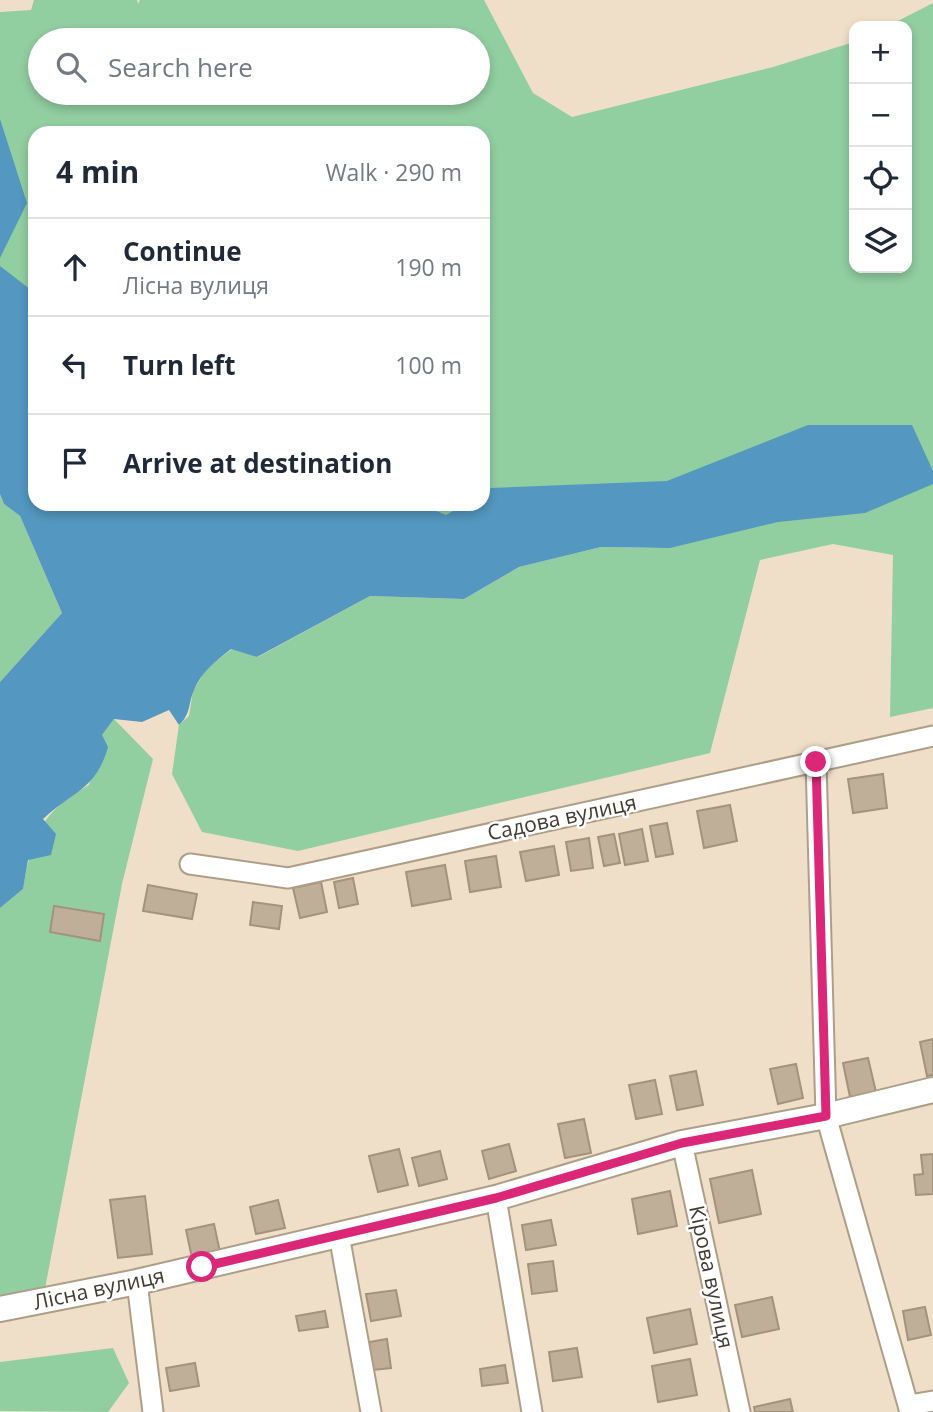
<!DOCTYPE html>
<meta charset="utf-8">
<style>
body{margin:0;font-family:"Open Sans",sans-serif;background:#f6f6f7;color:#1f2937}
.controls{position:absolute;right:21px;top:21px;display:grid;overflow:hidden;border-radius:14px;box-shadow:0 4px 10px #0003}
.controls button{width:63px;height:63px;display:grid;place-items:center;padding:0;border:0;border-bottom:2px solid #e0e1e3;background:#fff;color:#1f2937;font:35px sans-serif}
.stop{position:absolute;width:21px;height:21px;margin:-16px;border:5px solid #db2777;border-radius:50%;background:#fff}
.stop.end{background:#db2777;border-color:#fff;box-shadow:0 2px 7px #0008}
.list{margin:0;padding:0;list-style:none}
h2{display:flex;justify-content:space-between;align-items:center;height:91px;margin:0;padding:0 28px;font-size:30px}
h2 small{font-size:23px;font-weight:400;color:#747a83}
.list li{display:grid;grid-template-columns:46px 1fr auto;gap:21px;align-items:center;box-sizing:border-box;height:98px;padding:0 28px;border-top:2px solid #e0e1e3}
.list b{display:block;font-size:26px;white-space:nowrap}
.list p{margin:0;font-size:23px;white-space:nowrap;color:#747a83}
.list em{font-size:23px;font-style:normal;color:#747a83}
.icon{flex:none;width:38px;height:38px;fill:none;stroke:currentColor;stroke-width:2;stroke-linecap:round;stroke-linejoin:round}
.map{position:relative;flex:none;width:933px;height:1412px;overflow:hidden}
.search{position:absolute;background:#fff;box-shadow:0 4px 10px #0003;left:28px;top:28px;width:462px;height:77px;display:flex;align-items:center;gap:18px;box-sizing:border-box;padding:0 24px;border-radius:38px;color:#747a83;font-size:26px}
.panel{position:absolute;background:#fff;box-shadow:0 4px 10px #0003;left:28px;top:126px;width:462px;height:385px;border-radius:21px}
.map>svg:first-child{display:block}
</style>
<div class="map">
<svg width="933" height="1412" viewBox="0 0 933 1412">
<rect width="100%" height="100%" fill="#f0dfc8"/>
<!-- green -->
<path fill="#91cea0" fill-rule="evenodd" d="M34 0H137L138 4 140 0H484L533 93 572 117 773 67 854 42V268H907V26H888L933 3V708L890 717 893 555 833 544 760 560 710 753 298 851 202 832 172 774 179 725 189 716 193 691 206 669 232 649 258 657 370 596 464 599 519 567 601 547 661 548 178 504H483V133H35V338L0 294V12L31 10ZM40 40H478V93H40Z
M0 494 4 504 20 516 62 613 0 682Z
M114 719 153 759 122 884 43 1299 0 1306V908L23 889C33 835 39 814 89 785L102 735Z
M113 1348 129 1383 108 1412 0 1411V1362Z"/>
<!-- water -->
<path fill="#5497c0" d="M0 119 27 203 0 258Z
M0 266 35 293V504H420L446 515 465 504H483V493L491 488 667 481 808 425H912L933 471V484L865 513 778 522 670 548 601 547 519 567 464 599 370 596 257 657 231 649C216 661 201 672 194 690 188 704 191 714 179 725L169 710 142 722 114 719 102 735 108 747C96 790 73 791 43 819L56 834 51 855 28 860 23 889 0 908V682L62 613 20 516 4 504 0 494Z"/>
<!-- building -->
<path fill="#bfae98" stroke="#a3937d" stroke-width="2" d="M883 774 887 808 853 813 848 779Z
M730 805 737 841 704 848 697 811Z
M667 823 673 854 656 857 650 826Z
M642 829 648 861 625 865 619 834Z
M614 834 620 863 604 866 598 837Z
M589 838 593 868 571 871 566 842Z
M554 846 559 875 526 881 520 852Z
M496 856 501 887 470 892 465 861Z
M445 865 451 899 412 906 406 872Z
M353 878 358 904 339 908 334 882Z
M321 882 327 912 300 918 293 888Z
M148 885 197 894 192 919 143 911Z
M253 902 282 906 279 929 250 925Z
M54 906 104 914 100 941 50 932Z
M933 1039V1075L927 1076 920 1042Z
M868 1058 876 1092 850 1097 843 1063Z
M796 1064 803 1098 778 1104 770 1069Z
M696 1071 703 1105 677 1110 670 1076Z
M655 1080 662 1114 636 1119 629 1085Z
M584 1119 591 1153 565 1158 558 1124Z
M509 1144 516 1171 489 1179 482 1151Z
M399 1149 408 1185 378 1192 369 1156Z
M440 1151 447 1179 419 1186 412 1158Z
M933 1154V1194L916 1195 914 1175 923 1174 921 1155Z
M752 1170 761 1214 719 1223 710 1179Z
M670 1191 677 1226 638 1234 632 1199Z
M145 1196 152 1254 118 1258 110 1200Z
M278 1200 285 1228 256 1234 250 1207Z
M551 1220 556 1245 526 1250 522 1225Z
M214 1224 220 1252 192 1258 186 1230Z
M553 1261 557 1291 532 1294 528 1264Z
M396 1290 401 1316 371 1321 366 1294Z
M772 1297 779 1329 742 1337 735 1305Z
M925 1307 931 1335 908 1340 903 1311Z
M690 1309 697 1344 654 1353 647 1318Z
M325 1311 328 1327 299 1331 296 1316Z
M387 1339 391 1368 373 1370 369 1342Z
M577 1348 582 1377 553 1381 549 1352Z
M690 1359 697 1395 658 1402 652 1366Z
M195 1363 199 1386 170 1391 166 1368Z
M505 1365 508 1383 482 1386 480 1369Z
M790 1399 793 1412H755L754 1407Z"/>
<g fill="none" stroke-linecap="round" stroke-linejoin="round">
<defs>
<path id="minor" d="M816 762 826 1116 910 1412
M190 864 288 878 933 736
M682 1143 740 1412
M496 1198 532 1412
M339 1235 371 1412
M137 1282 153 1412
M909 1405 933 1401"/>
<path id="tertiary" d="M0 1309 137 1282 496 1198 682 1143 826 1116 933 1090"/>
</defs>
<!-- minor casing -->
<use href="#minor" stroke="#ae9e88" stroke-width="23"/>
<!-- tertiary casing -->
<use href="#tertiary" stroke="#ae9e88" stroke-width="28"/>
<!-- minor -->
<use href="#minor" stroke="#fff" stroke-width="19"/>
<!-- tertiary -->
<use href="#tertiary" stroke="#fff" stroke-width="24"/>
</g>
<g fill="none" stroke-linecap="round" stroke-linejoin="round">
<!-- route -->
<path stroke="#db2777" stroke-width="9" d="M202 1267 496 1198 682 1143 826 1116 816 762"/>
</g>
<g text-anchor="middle" stroke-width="5" stroke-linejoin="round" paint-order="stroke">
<!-- street labels -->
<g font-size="21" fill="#403a31" stroke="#fff">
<text transform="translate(562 818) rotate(-12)" y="7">Садова вулиця</text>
<text transform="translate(711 1277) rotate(78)" y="7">Кірова вулиця</text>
<text transform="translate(99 1289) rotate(-12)" y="7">Лісна вулиця</text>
</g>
</g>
</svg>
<div class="controls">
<button>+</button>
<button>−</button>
<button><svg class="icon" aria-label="locate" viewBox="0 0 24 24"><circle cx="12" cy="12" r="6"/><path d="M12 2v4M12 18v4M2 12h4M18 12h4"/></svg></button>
<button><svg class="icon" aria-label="layers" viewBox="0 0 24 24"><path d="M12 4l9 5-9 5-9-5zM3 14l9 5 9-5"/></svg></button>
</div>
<div class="stop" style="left:202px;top:1267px"></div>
<div class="stop end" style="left:816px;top:762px"></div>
<div class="search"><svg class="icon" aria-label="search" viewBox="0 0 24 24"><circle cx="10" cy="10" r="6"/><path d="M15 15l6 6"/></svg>Search here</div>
<section class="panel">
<h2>4 min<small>Walk · 290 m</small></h2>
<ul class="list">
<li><svg class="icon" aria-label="ahead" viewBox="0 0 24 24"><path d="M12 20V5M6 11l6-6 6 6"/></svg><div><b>Continue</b><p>Лісна вулиця</p></div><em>190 m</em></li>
<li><svg class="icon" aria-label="left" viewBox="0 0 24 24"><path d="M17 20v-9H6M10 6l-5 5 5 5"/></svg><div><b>Turn left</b></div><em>100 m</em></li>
<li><svg class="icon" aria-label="arrive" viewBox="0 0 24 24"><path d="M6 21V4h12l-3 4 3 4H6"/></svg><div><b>Arrive at destination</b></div></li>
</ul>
</section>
</div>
